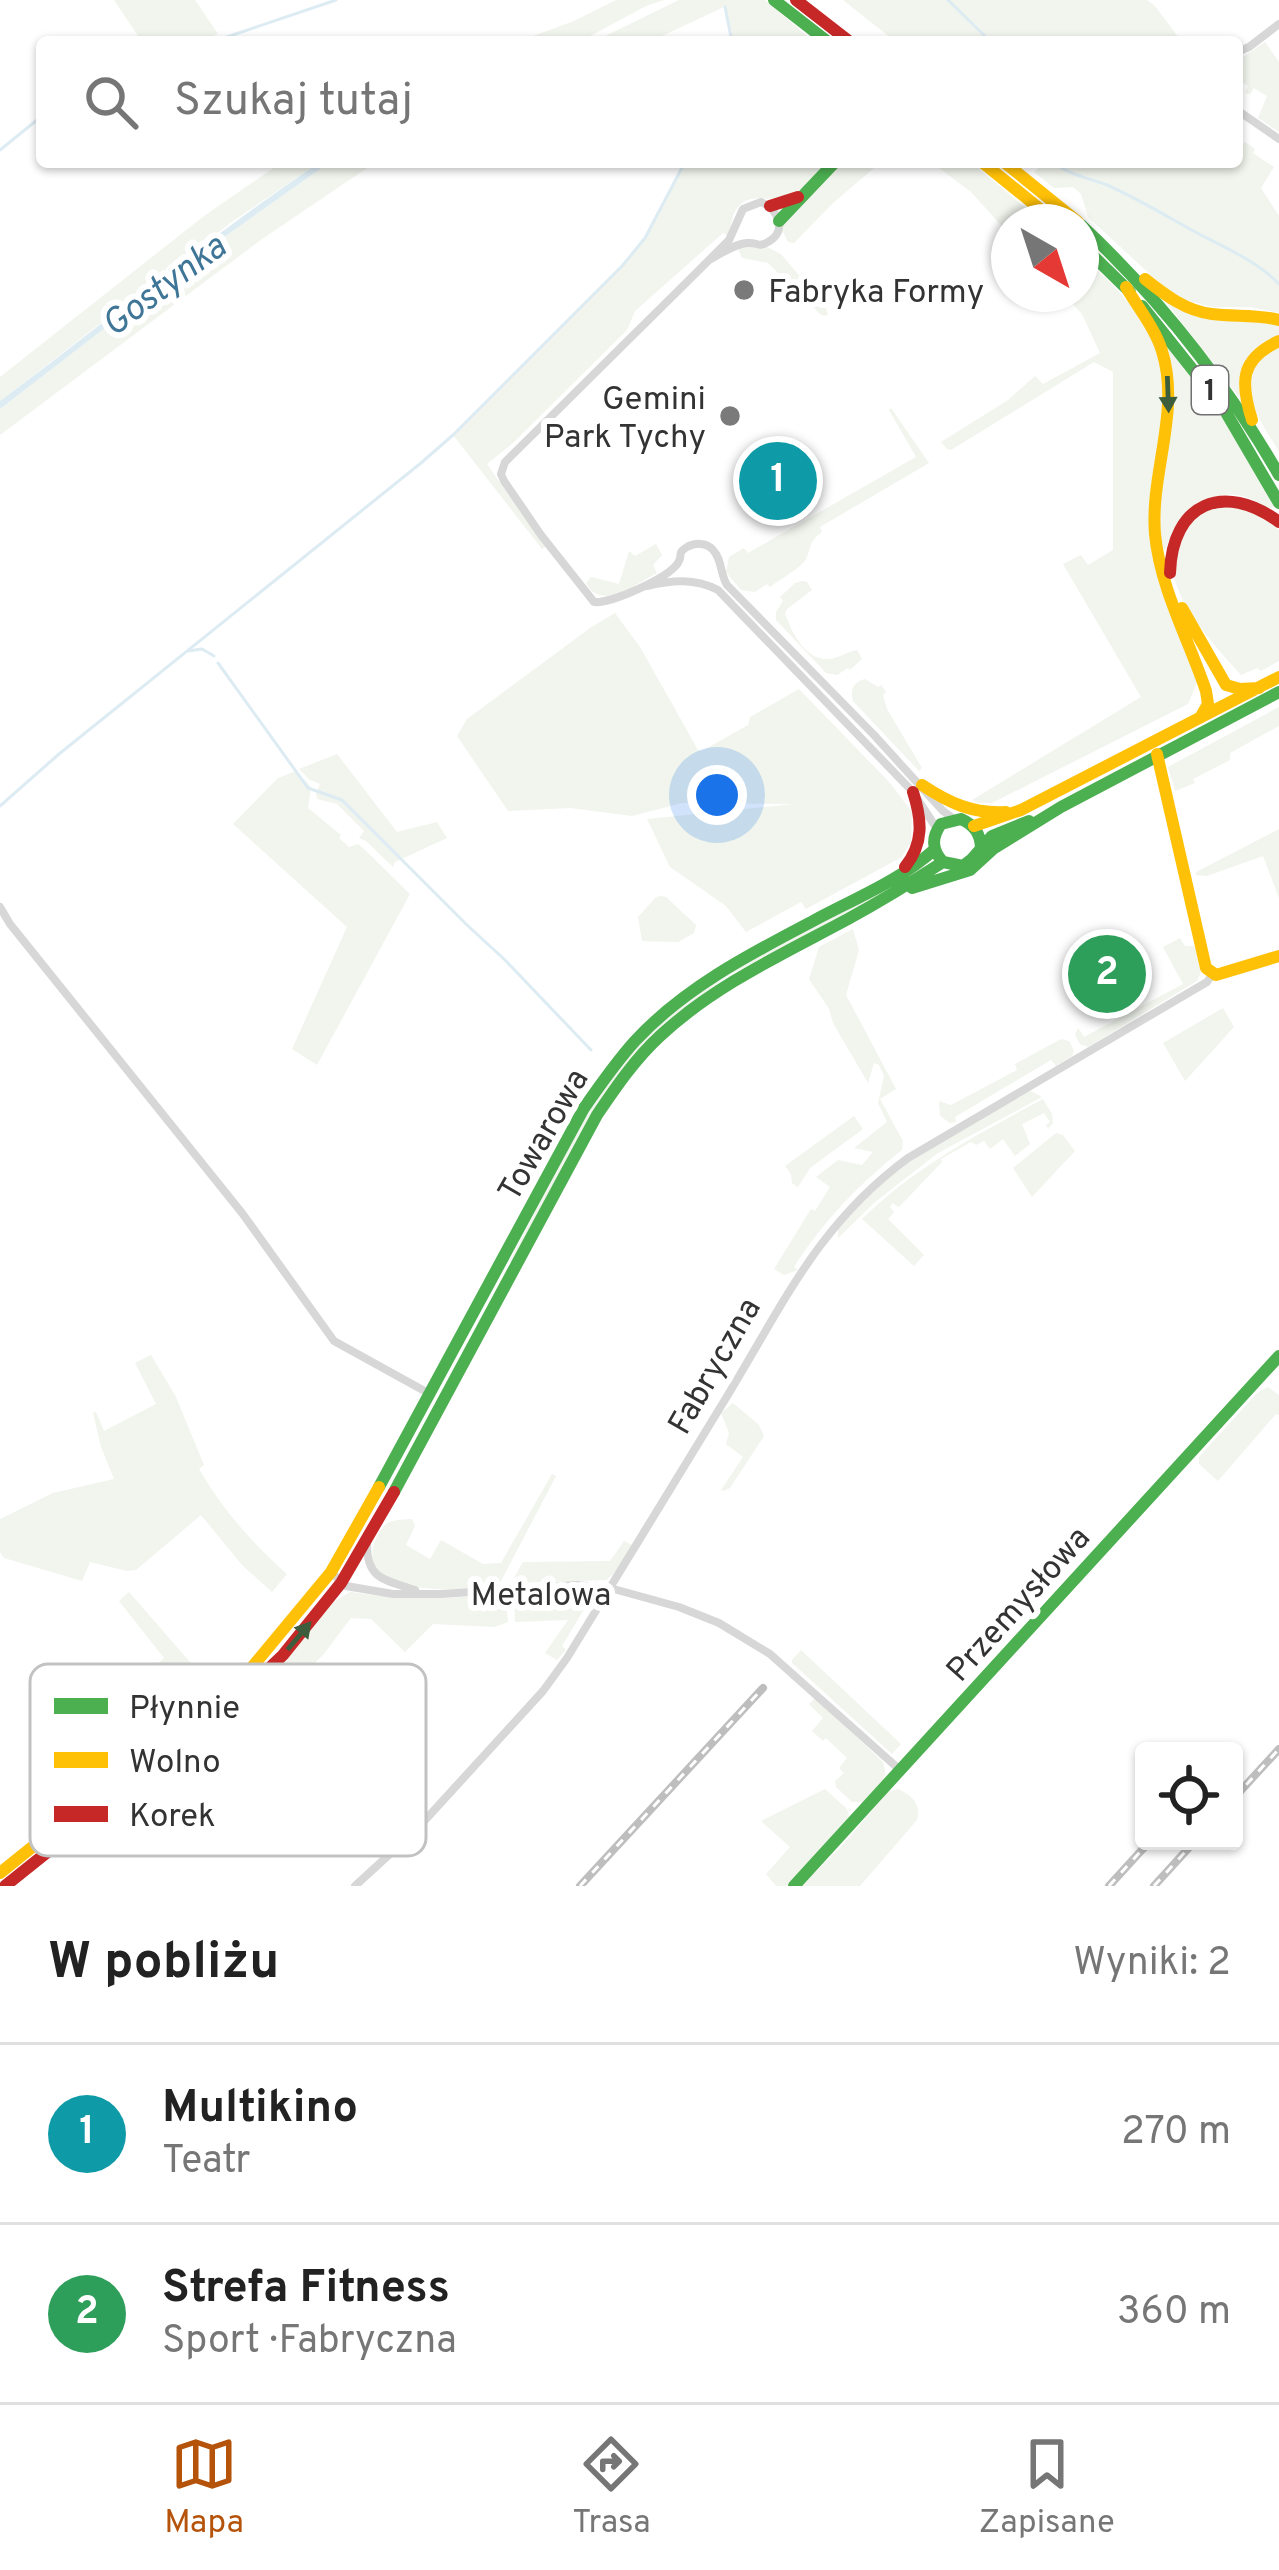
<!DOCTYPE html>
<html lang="pl">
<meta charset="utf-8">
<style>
body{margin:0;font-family:Overpass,sans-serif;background:#f6f6f6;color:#222}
.controls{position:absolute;right:36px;bottom:36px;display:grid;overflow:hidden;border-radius:12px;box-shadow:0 3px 9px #0004}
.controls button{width:108px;height:108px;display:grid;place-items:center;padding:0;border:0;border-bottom:3px solid #e0e0e0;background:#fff;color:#222;font:60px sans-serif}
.compass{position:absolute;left:991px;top:204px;width:108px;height:108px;border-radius:50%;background:#fff;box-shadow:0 3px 9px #0004;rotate:141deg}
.you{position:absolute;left:717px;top:795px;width:42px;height:42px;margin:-30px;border:9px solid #fff;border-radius:50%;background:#1a73e8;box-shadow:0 0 0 18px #1a73e833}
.badge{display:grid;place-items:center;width:78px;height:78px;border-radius:50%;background:#b45309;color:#fff;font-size:39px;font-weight:700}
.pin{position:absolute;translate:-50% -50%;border:6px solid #fff;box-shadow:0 3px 12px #0006}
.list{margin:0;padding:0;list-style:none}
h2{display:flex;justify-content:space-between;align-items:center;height:156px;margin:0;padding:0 48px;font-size:51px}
h2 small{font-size:39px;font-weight:400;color:#767676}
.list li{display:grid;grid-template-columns:78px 1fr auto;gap:36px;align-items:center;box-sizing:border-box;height:180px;padding:0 48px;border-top:3px solid #e0e0e0}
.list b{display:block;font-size:45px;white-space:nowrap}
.list p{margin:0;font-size:39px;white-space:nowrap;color:#767676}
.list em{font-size:39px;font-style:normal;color:#767676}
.icon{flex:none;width:66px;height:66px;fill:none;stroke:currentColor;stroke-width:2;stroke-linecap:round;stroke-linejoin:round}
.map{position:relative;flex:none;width:1279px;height:1886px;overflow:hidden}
.search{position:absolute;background:#fff;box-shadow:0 3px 9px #0004;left:36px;right:36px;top:36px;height:132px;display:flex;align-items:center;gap:30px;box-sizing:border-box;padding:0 42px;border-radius:12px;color:#767676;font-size:45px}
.sheet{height:516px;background:#fff}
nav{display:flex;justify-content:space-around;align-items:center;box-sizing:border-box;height:168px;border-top:3px solid #e0e0e0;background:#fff;font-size:33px;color:#767676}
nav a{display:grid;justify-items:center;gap:6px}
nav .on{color:#b45309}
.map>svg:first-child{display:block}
</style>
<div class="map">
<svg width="1279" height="1886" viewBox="0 0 1279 1886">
<rect width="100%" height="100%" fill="#fff"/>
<!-- green -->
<path fill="#f1f5ed" d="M114 0H195L218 34 194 42H142Z
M616 0H664L646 6 579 42H517L574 21Z
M679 0H765L814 42H732V32L724 7 649 42H593Z
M843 0H1147L1155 6 1182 42H896Z
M1265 42 1279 62V132L1258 118 1267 96 1254 88 1250 94 1245 93 1248 86 1237 79 1239 74 1237 61Z
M1245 142 1255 149 1253 153 1274 167 1261 188 1279 216V313L1251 307H1213L1181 299 1154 278 1088 217 1081 194 1073 187 1054 188 1034 172 1044 162H1237V151Z
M282 162H320L233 221 0 401V377L204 216Z
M330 162H376L262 239 0 435V409L210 247Z
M685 162H830C819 173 807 187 792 194 771 205 751 190 737 208 731 216 732 226 727 235L723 233 635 311 627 330 513 443 487 464 545 547 542 549 453 435 623 265 645 238Z
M839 162H881L833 203 794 243 788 242 782 230C787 209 824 183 839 162Z
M931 162H971L1042 222H1009V234L971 192Z
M747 246 767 247 781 254 825 306 828 314 825 316 821 315 768 263 742 258 738 249Z
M1081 256C1132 300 1176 347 1163 421 1155 465 1144 502 1153 549 1156 563 1163 578 1168 592 1178 621 1188 651 1198 680L1188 704 992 803H978L972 800 1141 697 1063 564 1081 555 1088 565 1113 550V372L1094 362 951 450 947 449 941 442 1008 400 1035 376 1043 384 1100 353 1082 314 1063 294H1081Z
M1163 298 1279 324V337L1255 349 1242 401Z
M1160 336C1208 386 1241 446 1275 506L1270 509C1262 505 1251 498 1242 496 1206 487 1175 517 1166 549L1161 550 1158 513 1174 394 1170 365Z
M1279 345V452C1266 428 1234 389 1254 361 1260 353 1270 350 1279 345Z
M891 408 929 463 820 527 822 532C809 541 812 546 806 559 801 568 779 580 770 587L767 584 755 592 741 590 726 572 729 557 744 548 748 553 916 457 889 410Z
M1227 504 1257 510 1279 530V661L1261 671 1257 668 1241 675C1212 642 1150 580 1180 534 1193 515 1206 509 1227 504Z
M656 544 662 555 653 565 657 573C636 584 601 612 586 583L591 577 619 584 629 551 635 556Z
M802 581 807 582 812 590 787 609 785 614C792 632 804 659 827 659 837 659 847 652 857 650L862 659 850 670 848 668 837 675 826 673 776 620V612L783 601 780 597 795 583Z
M615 613 640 647 698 750 702 751 748 725 750 717 799 689 890 783 912 812 911 842 902 857 806 909 801 902 746 932 726 906 670 867 647 819 794 804 682 803 632 816 570 808 508 811 457 736 467 719 590 628Z
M865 679 878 687 881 685 886 692 883 695 887 709 922 768 919 771 853 701C850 690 853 682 865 679Z
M1279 707V726L1230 753V760L1193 779 1195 783 1175 791 1168 767Z
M337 754 397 832 437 822 447 838 395 862 393 867 366 841 359 838 364 831 337 804 317 799 316 793 320 784 310 780 299 769Z
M296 771 311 787 308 808 341 835 339 838 349 847 358 844 363 848 410 894 317 1065 292 1049 347 927 233 824 278 778Z
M1279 829V898L1263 856 1207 876 1196 875V872Z
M923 864 926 871 726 977 673 1017 642 1048 594 1110 511 1263 510 1261C542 1202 567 1137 606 1082 679 979 815 923 923 864Z
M661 896 666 897 696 925 694 933 678 942 642 941 638 917 656 897Z
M853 929 859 950 846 995 896 1089 880 1099 903 1141 902 1150C859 1184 824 1220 794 1267L798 1270 784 1275 774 1269 811 1209 815 1211 830 1187 816 1177 838 1160 862 1165 873 1152 854 1148 887 1122 878 1103 884 1076 879 1065 874 1063 868 1083 833 1023 829 1009 809 979 819 947Z
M1180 938 1185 946H1195L1201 972 1197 981 1088 1047 1080 1044 1075 1035 1078 1028 1084 1037 1183 984 1163 947Z
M1223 1008 1234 1027 1185 1081 1163 1043Z
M1061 1039 1069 1041 1074 1051 1072 1056 1056 1066 1051 1060 955 1117 956 1122 950 1123 940 1116 939 1101 951 1105 1017 1070 1015 1064Z
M1029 1090 1042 1097 938 1153 875 1202 838 1238V1227L883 1181 917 1156Z
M1043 1099 1052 1114 1053 1123 1048 1129 1046 1125 1050 1122 1044 1113 1022 1124 1030 1144 1015 1156 1003 1139 990 1149 984 1141 976 1145 971 1142 941 1159 942 1162 899 1207 892 1203 890 1207 894 1212 888 1219 924 1255 914 1266 862 1219C915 1167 978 1134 1043 1099Z
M854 1116 863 1129 810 1168 798 1187 792 1183 791 1174 785 1166Z
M1056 1133 1063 1135 1075 1151 1032 1197 1013 1168Z
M151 1355 176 1397 204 1465 199 1469C222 1509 253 1544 287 1574L272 1592 242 1565 201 1515 136 1570 127 1571 90 1562 82 1581 4 1558 0 1552V1519L53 1493 114 1479 101 1447 93 1413 96 1412 104 1431 156 1404 135 1363Z
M1268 1387 1279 1395V1415L1276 1414 1218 1481 1199 1464V1457L1257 1393Z
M733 1403 759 1425 764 1436 730 1488 724 1491 721 1490 743 1457 726 1444 729 1433 721 1413Z
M552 1474 556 1476 500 1583C472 1592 399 1594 378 1571 367 1559 374 1536 384 1526 391 1519 402 1520 412 1519L415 1526 406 1545 430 1559 441 1540 483 1564 501 1563Z
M624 1541 632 1545 616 1572 606 1580 519 1583 514 1578 523 1562 610 1561Z
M551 1590C567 1590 589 1585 597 1601L593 1610 586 1606 562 1646 566 1650 557 1660 545 1653 568 1620 515 1622 514 1596 517 1592Z
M129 1592 210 1685 147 1737 134 1721V1684L164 1658 119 1601Z
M350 1592 396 1598H447L505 1594 508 1622 495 1627 433 1624 405 1652 371 1619 351 1618 323 1655 266 1709 316 1758 296 1775 264 1739 226 1770 214 1758 140 1819 126 1803 129 1792 233 1708 330 1604Z
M801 1650 901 1744 892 1754 792 1663V1660Z
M815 1698 882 1761C892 1779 876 1790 864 1802H852L836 1787 835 1781 844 1773 839 1768 847 1758 826 1738 823 1741 812 1731 823 1718 809 1704Z
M825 1789 847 1809 850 1819 787 1886H776L766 1874 790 1847 761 1821Z
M898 1789C911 1795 922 1804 917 1820L860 1886H801L839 1849 888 1792Z"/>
<!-- water -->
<path fill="#ddebf3" d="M320 162H330L210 247 0 409V401C107 321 209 237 320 162Z"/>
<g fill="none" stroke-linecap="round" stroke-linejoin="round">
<!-- stream -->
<path stroke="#ddebf3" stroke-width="3" d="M948 0 991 42
M725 7 732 42
M212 42 336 0
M0 150 42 116
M1056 164C1071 176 1090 178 1107 185 1139 199 1169 218 1199 234 1226 248 1258 262 1279 284
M188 651 202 649 214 656
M218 663 308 788 342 800 467 925 505 960 591 1050
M0 806 59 754 421 463 453 435 623 265 645 238 685 162"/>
<!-- street -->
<path stroke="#d7d7d7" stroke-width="8" d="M1237 52 1249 47 1279 24
M1237 110 1279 139
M1048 164 1050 162
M709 260C720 254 735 244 747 243 759 242 757 248 768 242 789 230 777 209 761 202L743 209 729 240 694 275 505 462 501 474 504 481 541 535 594 602C611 604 668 578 678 563 684 553 676 554 687 547 696 542 707 543 713 550 722 559 720 574 727 585L874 735 943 811 954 819
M647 586C672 580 695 578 718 590L913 792 937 829
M0 907 10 924 242 1213 334 1341 430 1394
M367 1545C367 1581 387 1580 415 1590
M331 1572 346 1586 393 1594H441L576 1585 610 1588 679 1607 719 1623 770 1654 900 1770
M355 1886 416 1830 543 1691 567 1658C620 1572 673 1485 726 1398 783 1305 817 1225 908 1158L1207 982 1212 975"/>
<!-- fast -->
<path stroke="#4caf50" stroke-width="12" d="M774 0 828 42
M779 221 835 162
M1081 225C1160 299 1225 381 1279 475
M1081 244 1130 292
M1142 306 1224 409 1279 503
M981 847C980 833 974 825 961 819L941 824C931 838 932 850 943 862L963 866 972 859 992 836 1029 821
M912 888 970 870 993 849 1061 807 1279 692
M379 1487 584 1108C600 1085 616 1062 635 1041 684 988 750 954 813 921 854 899 899 881 934 850
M394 1492 597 1115C616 1087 635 1059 660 1036 715 985 783 954 848 919 881 901 912 882 943 862
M794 1886 1279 1356"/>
<!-- slow -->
<path stroke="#ffc107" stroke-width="12" d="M982 162 1056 222
M1004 162 1078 222
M1145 279C1165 295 1186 311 1212 314 1235 317 1257 314 1279 320
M1126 287C1138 308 1155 328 1162 351 1181 412 1150 472 1155 534 1160 588 1189 640 1206 691L1208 704 1200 718
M1252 420C1240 382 1240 359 1279 341
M1182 608 1226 685 1240 689 1259 688
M1157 754 1206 968 1216 975 1279 956
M922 785C949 803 973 814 1006 812
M974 826 1021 810 1279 677
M0 1873 221 1695 253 1666 331 1572 379 1487"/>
<!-- jam -->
<path stroke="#c62828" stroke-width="12" d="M796 0 850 42
M770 206 798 197
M1170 573C1172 503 1224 481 1279 522
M905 867C924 843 922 820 913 792
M5 1886 230 1706 283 1655 341 1583 394 1492"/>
<defs>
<path id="rail" d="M1234 1798 1279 1749
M580 1886 763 1688
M1109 1886 1150 1841
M1154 1886 1195 1841"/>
</defs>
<!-- rail casing -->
<use href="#rail" stroke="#bebebe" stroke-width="8"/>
<!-- rail -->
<use href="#rail" stroke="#fff" stroke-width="3" stroke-dasharray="9" stroke-linecap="butt"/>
</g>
<!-- one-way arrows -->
<defs><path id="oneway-solid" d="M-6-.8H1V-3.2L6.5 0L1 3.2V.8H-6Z" transform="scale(3)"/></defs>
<g fill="#3c5e3d">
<use href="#oneway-solid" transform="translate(1168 394) rotate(88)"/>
<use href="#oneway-solid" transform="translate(299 1636) rotate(-50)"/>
</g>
<!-- markers -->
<g fill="#7a7a7a" stroke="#fff" stroke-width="4.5">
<circle cx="744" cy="290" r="12"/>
<circle cx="730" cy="416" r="12"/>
</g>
<g text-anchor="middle" stroke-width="12" stroke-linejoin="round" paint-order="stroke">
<!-- shield labels -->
<rect fill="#fff" stroke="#707070" stroke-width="3" x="1192" y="366" width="36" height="48" rx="9"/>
<g font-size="30" font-weight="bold" fill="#333">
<text x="1210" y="400">1</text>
</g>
<!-- poi labels -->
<g font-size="33" fill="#333" stroke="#fff" text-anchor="start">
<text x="768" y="302">Fabryka Formy</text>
<text x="706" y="409" text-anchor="end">Gemini<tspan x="706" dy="38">Park Tychy</tspan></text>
</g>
<!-- street labels -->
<g font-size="33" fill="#333" stroke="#fff">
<text transform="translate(542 1134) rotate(-60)" y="12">Towarowa</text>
<text transform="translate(713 1365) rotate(-60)" y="12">Fabryczna</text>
<text x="541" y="1605">Metalowa</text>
<text transform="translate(1017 1603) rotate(-48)" y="12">Przemysłowa</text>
</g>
<!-- water labels -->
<g font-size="36" font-style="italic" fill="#3f7597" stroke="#fff">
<text transform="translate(163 284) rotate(-37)" y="13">Gostynka</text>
</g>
</g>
<!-- legend -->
<rect x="30" y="1664" width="396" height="192" rx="18" fill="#fff" stroke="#c2c2c2" stroke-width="3"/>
<rect x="54" y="1698" width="54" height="16" fill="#4caf50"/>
<rect x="54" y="1752" width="54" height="16" fill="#ffc107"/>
<rect x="54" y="1806" width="54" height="16" fill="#c62828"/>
<g font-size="33" fill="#333">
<text x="129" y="1718">Płynnie</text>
<text x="129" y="1772">Wolno</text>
<text x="129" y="1826">Korek</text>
</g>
</svg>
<div class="controls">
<button><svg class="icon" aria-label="locate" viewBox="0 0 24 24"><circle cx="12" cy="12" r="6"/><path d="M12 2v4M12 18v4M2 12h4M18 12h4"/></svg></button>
</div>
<svg class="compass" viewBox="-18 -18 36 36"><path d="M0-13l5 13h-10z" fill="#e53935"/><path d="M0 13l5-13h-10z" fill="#767676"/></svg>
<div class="you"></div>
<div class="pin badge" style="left:778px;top:481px;background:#0f9aa8">1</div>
<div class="pin badge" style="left:1107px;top:974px;background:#2e9e5b">2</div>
<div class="search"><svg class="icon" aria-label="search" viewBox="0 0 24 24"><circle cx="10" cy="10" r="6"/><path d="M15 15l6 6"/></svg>Szukaj tutaj</div>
</div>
<section class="sheet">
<h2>W pobliżu<small>Wyniki: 2</small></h2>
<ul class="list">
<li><span class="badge" style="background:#0f9aa8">1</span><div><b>Multikino</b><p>Teatr</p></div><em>270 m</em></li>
<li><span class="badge" style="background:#2e9e5b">2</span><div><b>Strefa Fitness</b><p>Sport · Fabryczna</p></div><em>360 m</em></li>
</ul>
</section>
<nav>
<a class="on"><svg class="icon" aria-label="map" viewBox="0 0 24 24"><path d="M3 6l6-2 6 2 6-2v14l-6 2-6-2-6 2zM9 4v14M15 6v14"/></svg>Mapa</a>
<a><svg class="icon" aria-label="directions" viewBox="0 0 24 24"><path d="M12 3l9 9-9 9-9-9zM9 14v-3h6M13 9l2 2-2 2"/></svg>Trasa</a>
<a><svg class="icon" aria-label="saved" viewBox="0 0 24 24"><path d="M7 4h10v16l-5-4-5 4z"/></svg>Zapisane</a>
</nav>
